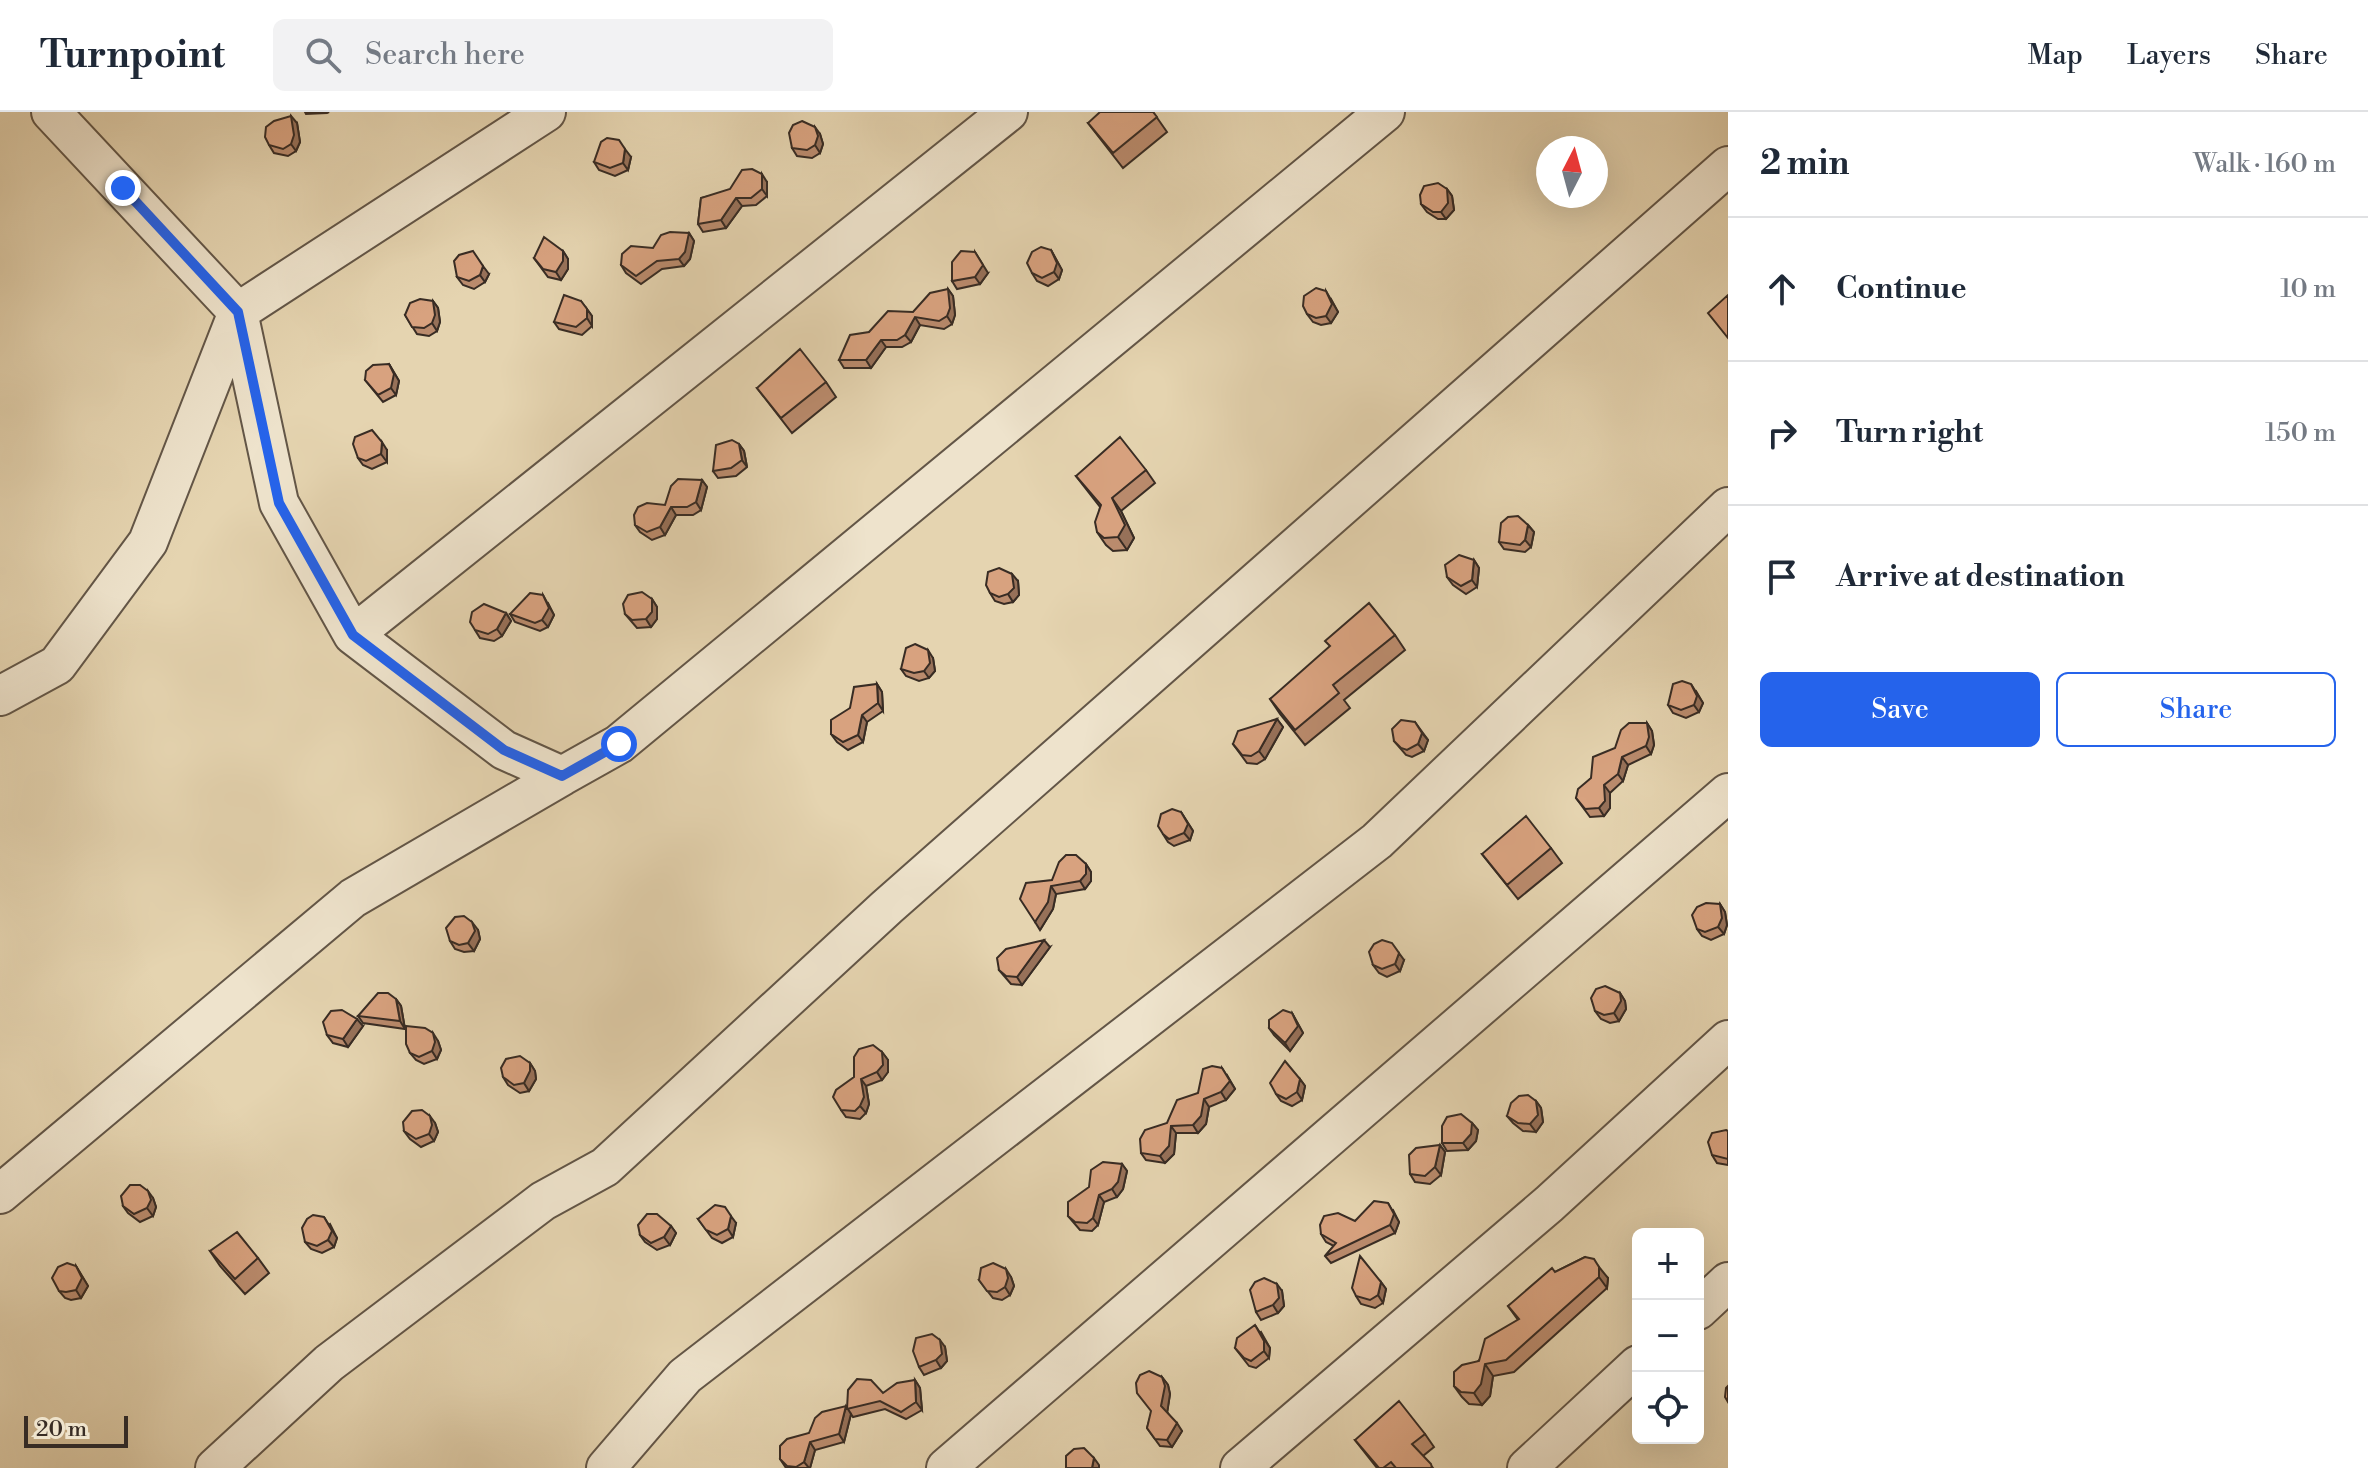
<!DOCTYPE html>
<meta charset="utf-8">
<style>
body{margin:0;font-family:"Libre Bodoni",serif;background:#f2f2f3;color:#1f2937}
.controls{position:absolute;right:24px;bottom:24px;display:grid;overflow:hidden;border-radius:12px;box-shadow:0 8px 32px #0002}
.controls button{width:72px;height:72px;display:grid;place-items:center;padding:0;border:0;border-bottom:2px solid #e0e1e3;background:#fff;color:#1f2937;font:40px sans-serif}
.compass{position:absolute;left:1536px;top:24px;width:72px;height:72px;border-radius:50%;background:#fff;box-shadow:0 8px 32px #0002;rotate:6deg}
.scale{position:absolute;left:24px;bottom:20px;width:104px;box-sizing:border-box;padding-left:8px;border:4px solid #382c24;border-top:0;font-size:22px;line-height:28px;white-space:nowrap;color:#382c24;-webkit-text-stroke:6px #eee3cc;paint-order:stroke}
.stop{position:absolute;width:24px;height:24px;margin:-18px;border:6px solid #2563eb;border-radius:50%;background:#fff}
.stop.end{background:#2563eb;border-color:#fff;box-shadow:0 2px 8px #0008}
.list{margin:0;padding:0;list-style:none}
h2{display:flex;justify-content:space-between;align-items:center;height:104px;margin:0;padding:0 32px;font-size:34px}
h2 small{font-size:26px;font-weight:400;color:#747a83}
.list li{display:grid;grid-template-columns:52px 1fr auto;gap:24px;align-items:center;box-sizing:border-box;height:144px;padding:0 32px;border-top:2px solid #e0e1e3}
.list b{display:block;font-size:30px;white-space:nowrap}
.list em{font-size:26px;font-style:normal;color:#747a83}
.actions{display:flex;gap:16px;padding:24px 32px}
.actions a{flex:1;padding:18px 0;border:2px solid #2563eb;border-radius:12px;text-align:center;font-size:28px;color:#2563eb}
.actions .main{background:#2563eb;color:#fff}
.icon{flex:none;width:44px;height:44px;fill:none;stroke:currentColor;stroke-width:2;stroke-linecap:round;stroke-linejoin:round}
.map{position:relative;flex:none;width:1728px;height:1356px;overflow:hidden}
header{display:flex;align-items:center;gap:48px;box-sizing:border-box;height:112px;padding:0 40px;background:#fff;border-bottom:2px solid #e0e1e3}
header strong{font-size:38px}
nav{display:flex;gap:44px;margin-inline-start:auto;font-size:28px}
.search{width:560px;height:72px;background:#f2f2f3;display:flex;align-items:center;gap:20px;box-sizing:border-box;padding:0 28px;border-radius:12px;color:#747a83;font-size:30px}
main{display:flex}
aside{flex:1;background:#fff}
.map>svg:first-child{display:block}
</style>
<header>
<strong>Turnpoint</strong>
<div class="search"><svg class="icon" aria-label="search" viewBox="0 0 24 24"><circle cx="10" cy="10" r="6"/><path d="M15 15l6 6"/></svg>Search here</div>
<nav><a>Map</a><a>Layers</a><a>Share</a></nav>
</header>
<main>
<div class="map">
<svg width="1728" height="1356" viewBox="0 0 1728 1356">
<rect width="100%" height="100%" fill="#e5d4b0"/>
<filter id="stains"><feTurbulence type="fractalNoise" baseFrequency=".0025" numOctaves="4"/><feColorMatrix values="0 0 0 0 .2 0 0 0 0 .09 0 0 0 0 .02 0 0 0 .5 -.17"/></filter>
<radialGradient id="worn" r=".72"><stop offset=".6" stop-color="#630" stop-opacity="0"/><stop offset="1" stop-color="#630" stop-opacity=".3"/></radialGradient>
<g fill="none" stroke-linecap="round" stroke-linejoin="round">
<defs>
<path id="street" d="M51 0 238 200 279 391 353 523 504 638 562 664 619 632 1385 0
M353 523 1008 0
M0 584 57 553 148 430 238 200 546 0
M0 1082 353 786 562 664
M1698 1198 1728 1170
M215 1356 329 1251 543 1089 605 1055 887 795 1728 54
M606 1356 685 1264 1377 729 1728 395
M946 1356 1728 681
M1240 1356 1549 1092 1728 928
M1527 1356 1638 1253"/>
</defs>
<!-- street casing -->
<use href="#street" stroke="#635647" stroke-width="42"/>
<!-- street -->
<use href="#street" stroke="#eee3cc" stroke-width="38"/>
</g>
<!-- wall -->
<path fill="#ba8b6d" stroke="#382c24" stroke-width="2" d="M305 0H329L327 1 306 2Z
M1153 0 1167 20 1123 56 1088 11Z
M297 11 300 30 296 39 288 44 274 41 269 33Z
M820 22 823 32 820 41 812 46 797 44 792 36Z
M631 45 628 58 615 64 599 58 594 50Z
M767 70V84L756 93 742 94 726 116 703 120 698 112 701 86Z
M1447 77 1452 84 1454 98 1446 107H1438L1427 100 1421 92Z
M689 121 694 129 690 147 684 154 662 157 641 172 626 161 621 153 653 136Z
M1051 138 1062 158 1059 167 1048 174 1037 169 1032 161Z
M563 139 568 147V157L561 168 548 165 534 146Z
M988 161 980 172 957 177 952 169Z
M489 162 485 170 474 177 463 173 457 165Z
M948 177 953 184 955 203 952 212 944 217 920 213 911 230 902 235H886L871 256H844L839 248 869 220 913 200Z
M1331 187 1338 200 1331 211 1321 213 1313 210 1307 202Z
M433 189 438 196 440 210 437 219 429 224 417 222 405 203Z
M581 189 592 204V214L582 223 559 217 554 210Z
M389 252 399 269 396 283 383 290 365 268Z
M826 270 836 285 792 321 757 276Z
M739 332 744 339 747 355 736 364 718 366 713 359Z
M387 338V350L372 357 363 353 358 346Z
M1146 358 1155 371 1121 399 1134 426 1127 438 1113 439 1106 433 1097 420 1100 395 1076 364Z
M702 368 707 375 701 398 693 403H676L665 423 652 428 640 420 635 413Z
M1528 413 1534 420 1531 435 1525 440 1504 437 1499 430Z
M1474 448 1479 456 1477 475 1466 482 1453 473 1447 465Z
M1018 469 1019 483 1013 490 1004 492 995 489 990 481Z
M652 487 657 495V507L651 515 637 516 625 502Z
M548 491 554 503 548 515 540 519 515 510 510 502Z
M506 501 511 509 502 524 494 529 480 526 475 518Z
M1395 523 1405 538 1344 588 1350 596 1305 633 1280 602 1270 587Z
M933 546 935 559 929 566 919 569 906 564 901 557Z
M877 572 882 580 883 599 867 610 863 630 848 638 837 630 831 622 850 596Z
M1696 579 1703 591 1699 600 1686 606 1673 601 1668 593Z
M1277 607 1283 615 1265 647 1257 652 1247 651 1233 632Z
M1415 610 1428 628 1424 639 1412 645 1406 643 1394 629Z
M1647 611 1652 619 1654 633 1651 642 1628 653 1623 669 1610 681V696L1604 704 1590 705 1576 686 1591 666Z
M1181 700 1193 719 1190 728 1174 734 1168 730 1163 722Z
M1551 736 1562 751 1518 787 1482 742Z
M1086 752 1091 760V769L1085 777 1056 782 1053 797 1040 818 1052 768Z
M1720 792 1725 800 1727 813 1724 822 1711 828 1702 824 1697 817Z
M478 818 480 827 474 839 464 840 455 837 450 829Z
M1050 835 1022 873 1011 872 999 858Z
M1404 848 1400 859 1387 865 1379 861 1373 853Z
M1620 881 1625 889 1626 897 1619 909 1610 911 1601 907 1595 899Z
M396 887 401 894 405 917 363 911 358 904Z
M1292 901 1303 921 1290 939 1274 923 1269 916Z
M363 914 348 935 333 931 327 923Z
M438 929 441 938 437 947 424 952 416 948 410 941Z
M882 940 888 948V960L882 968 866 974 869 992 866 1001 860 1007 846 1005 841 998 854 965Z
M530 951 535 959 536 967 529 979 520 981 508 973 503 965Z
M1227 963 1235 977 1226 988 1209 995 1206 1012 1198 1021H1176L1174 1042 1165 1051 1146 1048 1141 1041 1198 981Z
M1300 967 1305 974 1302 988 1292 994 1281 989 1276 982Z
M1536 989 1541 996 1543 1010 1536 1020 1523 1019 1513 1011 1507 1004Z
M435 1011 438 1020 434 1029 421 1035 410 1027 404 1019Z
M1472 1011 1478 1018 1476 1029 1468 1038 1447 1039 1442 1031Z
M1728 1019V1053L1717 1051 1712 1043Z
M1440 1033 1445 1040 1441 1063 1430 1072 1415 1070 1410 1062Z
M1122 1052 1127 1059 1123 1077 1117 1085 1104 1090 1098 1113 1092 1119 1080 1118 1068 1104Z
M153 1086 156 1095 153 1104 140 1110 128 1101 123 1094Z
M1393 1098 1399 1110 1395 1121 1331 1151 1325 1144 1334 1134 1326 1130 1321 1122 1355 1109Z
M698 1107 736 1111 733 1125 722 1131 712 1126Z
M330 1112 337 1126 334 1135 322 1141 311 1137 305 1130Z
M671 1114 676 1121 670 1133 657 1138 645 1130 640 1123Z
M210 1139 258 1146 269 1161 245 1182 220 1154Z
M1585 1145 1608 1166 1607 1176 1514 1260 1493 1264 1490 1284 1482 1293 1469 1292 1462 1285 1454 1274 1518 1208 1508 1194 1555 1160Z
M76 1154 88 1174 81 1186 71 1188 65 1186 59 1179Z
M1011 1165 1014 1174 1010 1183 1002 1188 993 1186 979 1168Z
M1381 1170 1386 1177 1383 1191 1375 1196 1361 1192 1356 1184Z
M1282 1179 1284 1194 1278 1201 1261 1208 1256 1200Z
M1261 1220 1270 1236 1269 1246 1256 1256 1249 1254 1235 1236Z
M945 1235 947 1249 941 1256 924 1263 919 1255Z
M1162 1265 1168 1273 1170 1282 1167 1300 1182 1319 1172 1335 1160 1334 1147 1316Z
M915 1268 920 1276 922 1298 906 1307 885 1297 853 1305 851 1302 844 1330 815 1338 810 1356H786L780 1347 809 1321 848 1296Z
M1425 1322 1434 1335 1423 1344 1433 1356H1377L1355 1328Z"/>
<!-- shaded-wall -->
<path fill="#977159" stroke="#382c24" stroke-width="2" d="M291 4 297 11 300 30 296 39 291 32Z
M815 15 820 22 823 32 820 41 815 33Z
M625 37 631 45 628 58 623 51Z
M762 62 767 70V84L762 77Z
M1447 77 1452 84 1454 98 1446 107 1441 100Z
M736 86 742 94 726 116 721 108Z
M689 121 694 129 690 147 684 154 679 147Z
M1051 138 1062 158 1059 167 1054 160Z
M563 139 568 147V157L561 168 556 160Z
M975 140 988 161 980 172 975 165Z
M483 154 489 162 485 170 480 163Z
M948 177 953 184 955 203 952 212 947 204Z
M1326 179 1338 200 1331 211 1326 204Z
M433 189 438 196 440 210 437 219 432 211Z
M587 197 592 204V214L587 206Z
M915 205 920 213 911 230 905 223Z
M881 228 886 235 871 256 866 248Z
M389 252 399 269 396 283 391 276Z
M382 330 387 338V350L381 342Z
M739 332 744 339 747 355 742 348Z
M702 368 707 375 701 398 696 390Z
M1112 386 1121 399 1134 426 1127 438 1118 425Z
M671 395 676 403 665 423 660 415Z
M1528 413 1534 420 1531 435 1525 428Z
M1474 448 1479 456 1477 475 1472 468Z
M1012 462 1018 469 1019 483 1013 490 1008 482Z
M543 483 554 503 548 515 542 508Z
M652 487 657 495V507L651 515 646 507Z
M506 501 511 509 502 524 497 517Z
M928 538 933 546 935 559 929 566 924 559Z
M877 572 882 580 883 599 878 591Z
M1691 572 1703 591 1699 600 1694 593Z
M862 603 867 610 863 630 858 623Z
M1277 607 1283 615 1265 647 1259 639Z
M1647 611 1652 619 1654 633 1651 642 1646 634Z
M1422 621 1428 628 1424 639 1418 632Z
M1622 645 1628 653 1623 669 1618 662Z
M1604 673 1610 681V696L1604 704 1599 696Z
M1181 700 1193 719 1190 728 1184 721Z
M1086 752 1091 760V769L1085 777 1080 769Z
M1051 774 1056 782 1053 797 1040 818 1035 810Z
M1720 792 1725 800 1727 813 1724 822 1718 815Z
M472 810 478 818 480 827 474 839 468 831Z
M1044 828 1050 835 1022 873 1017 865Z
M1399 841 1404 848 1400 859 1395 852Z
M1620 881 1625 889 1626 897 1619 909 1614 901Z
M396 887 401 894 405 917 400 909Z
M1292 901 1303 921 1290 939 1285 931Z
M357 907 363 914 348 935 343 927Z
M433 921 438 929 441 938 437 947 432 939Z
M882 940 888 948V960L882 968 877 960Z
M530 951 535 959 536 967 529 979 524 971Z
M1222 956 1235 977 1226 988 1221 980Z
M861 967 866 974 869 992 866 1001 860 994Z
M1300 967 1305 974 1302 988 1297 980Z
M1204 987 1209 995 1206 1012 1198 1021 1193 1013Z
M1536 989 1541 996 1543 1010 1536 1020 1530 1012Z
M430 1004 435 1011 438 1020 434 1029 429 1022Z
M1472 1011 1478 1018 1476 1029 1468 1038 1463 1031Z
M1171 1014 1176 1021 1174 1042 1165 1051 1160 1044Z
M1440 1033 1445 1040 1441 1063 1435 1055Z
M1122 1052 1127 1059 1123 1077 1117 1085 1112 1077Z
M148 1079 153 1086 156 1095 153 1104 147 1096Z
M1099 1083 1104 1090 1098 1113 1093 1106Z
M1388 1091 1399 1110 1395 1121 1390 1113Z
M731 1104 736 1111 733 1125 728 1117Z
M324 1105 337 1126 334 1135 328 1128Z
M671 1114 676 1121 670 1133 664 1125Z
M76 1154 88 1174 81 1186 76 1178Z
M1599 1155 1608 1166 1607 1176 1599 1165Z
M1006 1157 1011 1165 1014 1174 1010 1183 1005 1175Z
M1381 1170 1386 1177 1383 1191 1378 1183Z
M1277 1172 1282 1179 1284 1194 1278 1201 1273 1193Z
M1255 1213 1270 1236 1269 1246 1264 1239Z
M940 1228 945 1235 947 1249 941 1256 936 1248Z
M1485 1252 1493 1264 1490 1284 1482 1293 1474 1281Z
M1162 1265 1168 1273 1170 1282 1167 1302 1161 1294Z
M915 1268 920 1276 922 1298 916 1290Z
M846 1294 851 1302 844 1330 839 1322Z
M1177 1311 1182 1319 1172 1335 1167 1328Z
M810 1330 815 1338 810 1356H809L804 1350Z
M1094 1346 1099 1353V1356H1092Z"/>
<!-- building -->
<path fill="#d8a27f" stroke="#382c24" stroke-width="2" d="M1100 0H1153L1157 5 1113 41 1088 11Z
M291 4 294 23 291 32 283 37 269 33 265 25 266 15 274 9Z
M802 9 815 15 818 24 815 33 807 38 792 36 789 21 793 13Z
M607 26 619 28 625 37 623 51 610 56 594 50 601 30Z
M752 57 762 62V77L751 86H736L721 108 698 112 701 86 730 77 742 58Z
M1438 71 1447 77 1448 91 1441 100H1433L1421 92 1420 83 1424 74Z
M670 120 689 121 685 140 679 147 657 149 636 164 621 153 622 142 631 134 653 136 661 123Z
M544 125 563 139V149L556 160 543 157 534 146Z
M1041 135 1051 138 1057 151 1054 160 1042 166 1032 161 1027 151 1032 140Z
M473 139 483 154 480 163 469 169 457 165 454 149 459 143Z
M961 139 975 140 983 153 975 165 952 169V150Z
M1316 176 1326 179 1332 192 1326 204 1316 206 1307 202 1303 194 1304 184Z
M948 177 950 196 947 204 939 209 915 205 905 223 897 228H881L866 248H839L850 223 869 220 888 199 913 200 930 181Z
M564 183 581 189 587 197V206L576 215 554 210Z
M1728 183V226L1708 201Z
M420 187 433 189 435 203 432 211 424 216 412 215 405 203 410 191Z
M800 237 826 270 781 306 757 276Z
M389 252 394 262 391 276 378 283 365 268 366 259 373 253Z
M372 318 382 330 381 342 366 349 358 346 353 332 355 325Z
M1120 325 1146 358 1112 386 1125 413 1118 425 1104 426 1097 420 1095 410 1101 393 1076 364Z
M732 328 739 332 742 348 731 356 713 359 716 333Z
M678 367 702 368 696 390 687 395H671L660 415 647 420 635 413 634 403 638 395 647 391 665 393 671 374Z
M1518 404 1528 413 1525 428 1520 433 1499 430 1501 411 1508 405Z
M1459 443 1474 448 1472 468 1461 474 1447 465 1445 453Z
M999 456 1012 462 1014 476 1008 482 999 485 990 481 986 473 988 460Z
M642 480 652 487V500L646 507 632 508 625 502 623 492 628 483Z
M530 481 543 483 549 496 542 508 535 511 510 502Z
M1369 491 1395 523 1333 573 1339 581 1295 618 1270 587 1330 534 1325 529Z
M484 492 506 501 497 517 488 522 475 518 470 510 472 500Z
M915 532 928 538 930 551 924 559 914 561 901 557 906 536Z
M1682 569 1691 572 1697 584 1694 593 1681 598 1668 593 1673 572Z
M877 572 878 591 862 603 858 623 843 630 831 622V608L850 596 854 575Z
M1277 607 1259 639 1251 644 1242 643 1233 632 1238 619Z
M1401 608 1415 610 1422 621 1418 632 1407 638 1401 636 1394 629 1392 617Z
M1629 611H1647L1649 625 1646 634 1622 645 1618 662 1604 673 1605 689 1599 696 1585 697 1576 686 1578 677 1591 666 1593 645 1615 636 1621 618Z
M1172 697 1181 700 1188 712 1184 721 1169 727 1163 722 1158 714 1161 702Z
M1526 704 1551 736 1507 773 1482 742Z
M1066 743H1076L1086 752V762L1080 769 1051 774 1048 790 1035 810 1020 787 1026 771 1052 768 1059 750Z
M1706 791 1720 792 1722 806 1718 815 1705 820 1697 817 1692 803 1697 795Z
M464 804 472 810 475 819 468 831 459 833 450 829 446 816 455 805Z
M1044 828 1017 865 1006 864 999 858 997 846 1006 837Z
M1382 828 1392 831 1399 841 1395 852 1382 857 1373 853 1369 840 1374 832Z
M1605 874 1620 881 1621 889 1614 901 1604 903 1595 899 1591 886 1596 877Z
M378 881H388L396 887 400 909 358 904Z
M342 898 357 907 343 927 327 923 323 910 331 899Z
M1283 898 1292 901 1298 914 1285 931 1269 916V908Z
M406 914 425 916 433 921 435 930 432 939 419 945 410 941 406 932Z
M873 933 882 940 883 953 877 960 861 967 864 985 860 994 855 999 841 998 833 985 836 978 854 965V945L859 937Z
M520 944 530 951V959L524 971 514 973 503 965 501 956 506 947Z
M1285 949 1300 967 1297 980 1286 987 1276 982 1270 971Z
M1212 954 1222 956 1230 969 1221 980 1204 987 1201 1004 1193 1013 1171 1014 1169 1034 1160 1044 1141 1041 1140 1027 1145 1018 1167 1011 1177 988 1198 981 1203 957Z
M1528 983 1536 989 1538 1003 1530 1012 1518 1011 1507 1004 1511 991 1519 984Z
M422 998 430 1004 432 1013 429 1022 416 1027 404 1019 403 1010 412 999Z
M1461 1002 1472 1011 1471 1022 1463 1031H1442V1014L1447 1005Z
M1726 1018 1728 1019V1047L1712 1043 1708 1030 1712 1021Z
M1440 1033 1435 1055 1425 1064 1410 1062 1409 1043 1416 1036Z
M1103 1050 1122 1052 1118 1070 1112 1077 1099 1083 1093 1106 1087 1111 1075 1110 1068 1104V1090L1089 1075 1091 1058Z
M130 1073H140L148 1079 151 1088 147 1096 134 1102 123 1094 121 1084Z
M1374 1089 1388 1091 1394 1102 1390 1113 1325 1144 1336 1131 1321 1122 1320 1113 1324 1104 1338 1101 1355 1109Z
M715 1093 725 1095 731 1104 728 1117 717 1123 706 1118 698 1107Z
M647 1102H657L671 1114 664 1125 651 1131 640 1123 638 1113Z
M313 1103 324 1105 332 1119 328 1128 317 1134 305 1130 302 1116 307 1107Z
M237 1120 258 1146 235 1167 210 1139Z
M1360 1144 1381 1170 1378 1183 1370 1188 1356 1184 1352 1176Z
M1585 1145 1594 1147 1599 1155V1165L1506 1248 1485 1252 1481 1272 1474 1281 1461 1280 1454 1274V1260L1462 1253 1479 1249 1485 1227 1519 1207 1508 1194 1552 1156 1555 1160Z
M67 1151 76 1154 82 1166 76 1178 66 1180 59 1179 52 1166 58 1155Z
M993 1151 1006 1157 1008 1166 1005 1175 997 1180 987 1179 979 1168 981 1156Z
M1264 1166 1277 1172 1279 1186 1273 1193 1256 1200 1250 1178 1255 1170Z
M1255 1213 1264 1229V1239L1251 1249 1244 1246 1235 1236 1237 1226Z
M932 1222 940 1228 942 1242 936 1248 919 1255 913 1239 916 1226Z
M1149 1259 1162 1265 1165 1274 1161 1294 1177 1311 1167 1328 1155 1327 1147 1316 1151 1299 1137 1281 1136 1271 1140 1263Z
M857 1267 871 1268 883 1281 897 1271 915 1268 916 1290 901 1300 880 1289 847 1297 848 1278Z
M1728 1274V1290L1725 1285 1726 1276Z
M1399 1289 1425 1322 1412 1332 1431 1352 1432 1356H1396L1391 1350 1383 1356H1379L1355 1328Z
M846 1294 839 1322 810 1330 804 1350 796 1355 787 1354 780 1347V1334L787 1327 809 1321 815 1306 822 1300Z
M1084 1336 1094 1346 1092 1356H1066V1344L1074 1337Z"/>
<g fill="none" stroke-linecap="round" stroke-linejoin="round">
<!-- route -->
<path stroke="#2563eb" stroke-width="10" d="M123 76 238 200 279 391 353 523 504 638 562 664 619 632"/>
</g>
<rect width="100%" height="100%" filter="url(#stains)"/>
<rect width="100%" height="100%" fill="url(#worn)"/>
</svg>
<div class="controls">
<button>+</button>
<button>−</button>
<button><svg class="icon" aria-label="locate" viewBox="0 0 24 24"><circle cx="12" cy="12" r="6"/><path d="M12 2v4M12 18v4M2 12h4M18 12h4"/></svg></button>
</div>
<svg class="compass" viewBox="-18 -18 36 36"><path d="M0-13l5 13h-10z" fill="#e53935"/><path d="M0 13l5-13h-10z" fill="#747a83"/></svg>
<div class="scale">20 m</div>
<div class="stop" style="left:619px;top:632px"></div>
<div class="stop end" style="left:123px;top:76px"></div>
</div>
<aside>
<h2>2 min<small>Walk · 160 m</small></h2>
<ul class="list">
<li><svg class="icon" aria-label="ahead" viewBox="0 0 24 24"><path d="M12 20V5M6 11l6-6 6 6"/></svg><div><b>Continue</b></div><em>10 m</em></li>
<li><svg class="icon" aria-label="right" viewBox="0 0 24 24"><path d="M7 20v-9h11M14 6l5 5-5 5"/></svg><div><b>Turn right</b></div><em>150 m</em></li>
<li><svg class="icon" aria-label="arrive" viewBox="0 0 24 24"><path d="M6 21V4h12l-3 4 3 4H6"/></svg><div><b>Arrive at destination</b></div></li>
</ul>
<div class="actions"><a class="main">Save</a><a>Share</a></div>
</aside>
</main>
